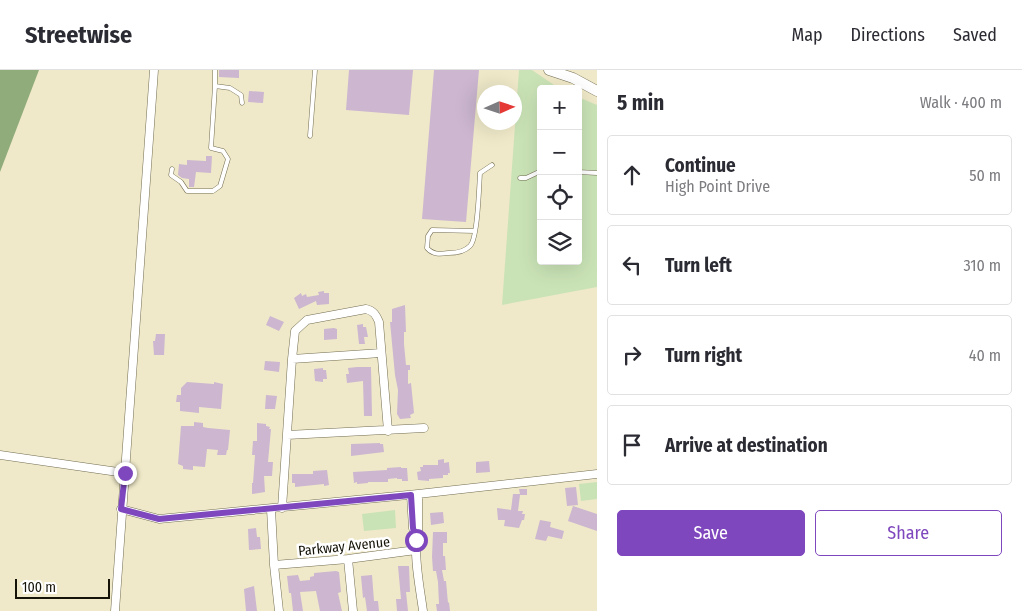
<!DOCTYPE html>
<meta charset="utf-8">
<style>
body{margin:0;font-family:"Fira Sans Condensed",sans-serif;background:#f7f7f7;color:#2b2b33}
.controls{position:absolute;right:15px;top:15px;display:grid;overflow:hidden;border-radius:5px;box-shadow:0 5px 20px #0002}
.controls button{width:45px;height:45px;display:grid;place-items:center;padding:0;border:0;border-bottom:1px solid #e1e1e2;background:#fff;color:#2b2b33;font:25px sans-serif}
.compass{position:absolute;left:477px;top:15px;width:45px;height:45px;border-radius:50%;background:#fff;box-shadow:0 5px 20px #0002;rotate:87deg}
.scale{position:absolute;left:15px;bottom:12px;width:95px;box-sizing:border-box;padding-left:5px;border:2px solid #151207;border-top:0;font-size:14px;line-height:18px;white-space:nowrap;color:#151207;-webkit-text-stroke:4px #fff;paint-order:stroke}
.stop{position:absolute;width:15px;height:15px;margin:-11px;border:4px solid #7f47be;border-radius:50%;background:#fff}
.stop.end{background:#7f47be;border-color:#fff;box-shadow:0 1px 5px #0008}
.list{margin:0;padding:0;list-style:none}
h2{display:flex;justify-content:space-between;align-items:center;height:65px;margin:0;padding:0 20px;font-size:21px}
h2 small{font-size:16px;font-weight:400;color:#7c7c81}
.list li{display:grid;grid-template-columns:32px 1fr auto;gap:15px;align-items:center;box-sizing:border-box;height:80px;margin:0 10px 10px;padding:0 10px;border:1px solid #e1e1e2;border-radius:5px}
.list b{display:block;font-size:19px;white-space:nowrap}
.list p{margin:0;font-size:16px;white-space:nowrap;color:#7c7c81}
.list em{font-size:16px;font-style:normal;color:#7c7c81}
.actions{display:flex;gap:10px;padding:15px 20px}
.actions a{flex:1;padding:11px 0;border:1px solid #7f47be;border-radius:5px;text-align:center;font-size:18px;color:#7f47be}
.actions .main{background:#7f47be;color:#fff}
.icon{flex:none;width:28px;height:28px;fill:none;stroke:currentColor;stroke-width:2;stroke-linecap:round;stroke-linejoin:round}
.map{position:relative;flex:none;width:597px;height:541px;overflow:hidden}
header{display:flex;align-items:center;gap:30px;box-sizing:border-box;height:70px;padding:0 25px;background:#fff;border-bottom:1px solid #e1e1e2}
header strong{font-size:24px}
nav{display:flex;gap:28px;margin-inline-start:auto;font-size:18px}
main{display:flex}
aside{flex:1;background:#fff}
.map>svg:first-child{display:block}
</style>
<header>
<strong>Streetwise</strong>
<nav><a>Map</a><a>Directions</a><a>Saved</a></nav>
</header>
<main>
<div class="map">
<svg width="597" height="541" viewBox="0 0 597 541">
<rect width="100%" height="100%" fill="#efe9c9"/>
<!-- green -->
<path fill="#cae3b6" d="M519 0H532L560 19H541V191H578V27L597 35V217L502 235Z
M597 412V429L581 431 579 414Z
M395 440 396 458 364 461 362 444Z"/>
<!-- forest -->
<path fill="#91ac7b" d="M0 0H39L0 102Z"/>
<!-- building -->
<path fill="#ccb6d0" d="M219 0H239V8L219 7Z
M349 0H413L409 45 346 40Z
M434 0H479L466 152 422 149Z
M249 21 264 22 263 33 248 32Z
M206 86H212L211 103 196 102 194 117H189V109L182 108 178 105 179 94 187 95V90L206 91Z
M324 221V223H329V234L317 235 316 231 299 239 294 228 301 223 302 226 306 224 307 227 319 225 318 222Z
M405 235 406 262H404V274L406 295H410V300H408V314L411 313 414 343 410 345 411 348 400 349 397 344 398 320 395 305 390 252H392V239Z
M270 246 284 252 279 261 266 255Z
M363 254V257H366L368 267H364L365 274H359L357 255Z
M334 258 337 259V269L324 270V259Z
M156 264H165L164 285H154L153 271H155Z
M265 291 280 292 279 302 264 300Z
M357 297H371L372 346H364L363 311 347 313 346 304H349L348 298Z
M323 298V300H326L327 309H323V312L315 311 314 299Z
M187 312 214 314V312L223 314 221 339 199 337V343L180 341V332H176L177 325H181V318Z
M266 325 277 326 275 339H265Z
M194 352 203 353V357L208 358 230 360 228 380H227L226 385H217L218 380 207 379 205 397 193 396V400L183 399V396L178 394 181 356H194Z
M257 353 266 354V356L270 357 269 359H271L268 392H273L272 406H264L265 422 252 424V413H253L255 385H252L253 371H257Z
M380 373V374H383L384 382 351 386V374Z
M444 389V393L449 392V394L450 403H448V405H443V408L429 409V411L418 410 417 402 421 401 420 397H423V395H438V390Z
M489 391 490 402 476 403V392Z
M401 397V398H407L408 411H402V409H397V408L388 409V412H368V413L357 414V412L354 413 353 402 387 400V398Z
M327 400 329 415 324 416V414L295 417V413H292V404H313V401Z
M576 417 578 435 567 436 565 418Z
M519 419H527V425H520L518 441H523L522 444H525L524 450H522L519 458 504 456 505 450H498L497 438 511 440 513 424H520Z
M573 436 597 444V461L568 451Z
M443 442 444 453 431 455 430 443Z
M540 450 551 452 550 457 564 461 562 469 548 466 546 471 535 469Z
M256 458 257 467H260L261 479 249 480 248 459Z
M433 462H447V473H443V486H445L446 500H442L444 511H446L448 533 449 532 450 541H437L436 534H439L438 512 436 501H433L432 487Z
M398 496H409L410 522H406L408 541H397L396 529H401Z
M336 501 339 502 341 522 338 523 342 541H320L316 521 300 522 303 541H293L291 523H289L287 506 298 505 300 511 310 510V507L314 506V503Z
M372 505 374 531H378L379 541H367L365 527 363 528 361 506Z
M254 516 257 541H246L244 519Z"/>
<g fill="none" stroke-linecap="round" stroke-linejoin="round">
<defs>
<path id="service" d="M215 16 230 18 241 25 242 33
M310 66 315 0
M172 99 171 105 181 112 187 121H213L220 116 228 89 223 81 211 78 215 16V0
M578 102 597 103
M520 108H526L541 101
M475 161 432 160 428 166 427 178C433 185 440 184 449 183 456 183 465 181 470 176 478 168 479 117 480 103L492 95"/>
<path id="minor" d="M292 289 381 283
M287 365 424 358
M0 385 125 403
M418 424V465C412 480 421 524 423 541
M411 425 413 458 416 470
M282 438 292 289 295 261 307 250 366 239C374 241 376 245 379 252L388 361
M121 439 159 449 418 424 597 404
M271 439 274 495 279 541
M348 489 353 541
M274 495 348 489 416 480
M115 541 154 0"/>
<path id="secondary" d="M549 0 573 8 597 21"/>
</defs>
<!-- service casing -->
<use href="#service" stroke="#736d52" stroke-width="5"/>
<!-- minor casing -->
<use href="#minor" stroke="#736d52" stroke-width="9"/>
<!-- secondary casing -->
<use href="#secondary" stroke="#736d52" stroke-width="11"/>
<!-- service -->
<use href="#service" stroke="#fff" stroke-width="4"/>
<!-- minor -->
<use href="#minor" stroke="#fff" stroke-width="8"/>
<!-- secondary -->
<use href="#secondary" stroke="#fff" stroke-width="10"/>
</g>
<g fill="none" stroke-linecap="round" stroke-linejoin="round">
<!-- route -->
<path stroke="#7f47be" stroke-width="6" d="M125 403 121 439 159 449 411 425 413 458 416 470"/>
</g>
<g text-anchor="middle" stroke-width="5" stroke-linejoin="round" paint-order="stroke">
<!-- street labels -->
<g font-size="14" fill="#151207" stroke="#fff">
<text transform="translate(344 476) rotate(-6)" y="5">Parkway Avenue</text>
</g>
</g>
</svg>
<div class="controls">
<button>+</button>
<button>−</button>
<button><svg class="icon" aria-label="locate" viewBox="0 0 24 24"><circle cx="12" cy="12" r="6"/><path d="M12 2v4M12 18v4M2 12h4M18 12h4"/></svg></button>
<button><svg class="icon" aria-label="layers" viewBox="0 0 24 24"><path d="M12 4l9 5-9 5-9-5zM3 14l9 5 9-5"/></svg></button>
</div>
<svg class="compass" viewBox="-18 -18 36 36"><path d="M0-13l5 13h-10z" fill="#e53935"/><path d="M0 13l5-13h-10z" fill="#7c7c81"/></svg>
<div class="scale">100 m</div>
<div class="stop" style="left:416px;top:470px"></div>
<div class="stop end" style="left:125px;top:403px"></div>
</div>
<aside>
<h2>5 min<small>Walk · 400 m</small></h2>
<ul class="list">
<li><svg class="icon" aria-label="ahead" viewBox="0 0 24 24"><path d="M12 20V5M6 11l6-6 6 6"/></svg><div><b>Continue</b><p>High Point Drive</p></div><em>50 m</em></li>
<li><svg class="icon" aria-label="left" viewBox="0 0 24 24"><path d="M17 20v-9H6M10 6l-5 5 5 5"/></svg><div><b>Turn left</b></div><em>310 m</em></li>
<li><svg class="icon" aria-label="right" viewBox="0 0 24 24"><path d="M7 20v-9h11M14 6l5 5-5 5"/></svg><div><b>Turn right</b></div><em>40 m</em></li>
<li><svg class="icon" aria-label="arrive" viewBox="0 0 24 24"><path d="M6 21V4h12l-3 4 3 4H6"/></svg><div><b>Arrive at destination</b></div></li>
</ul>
<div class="actions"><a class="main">Save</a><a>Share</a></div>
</aside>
</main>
